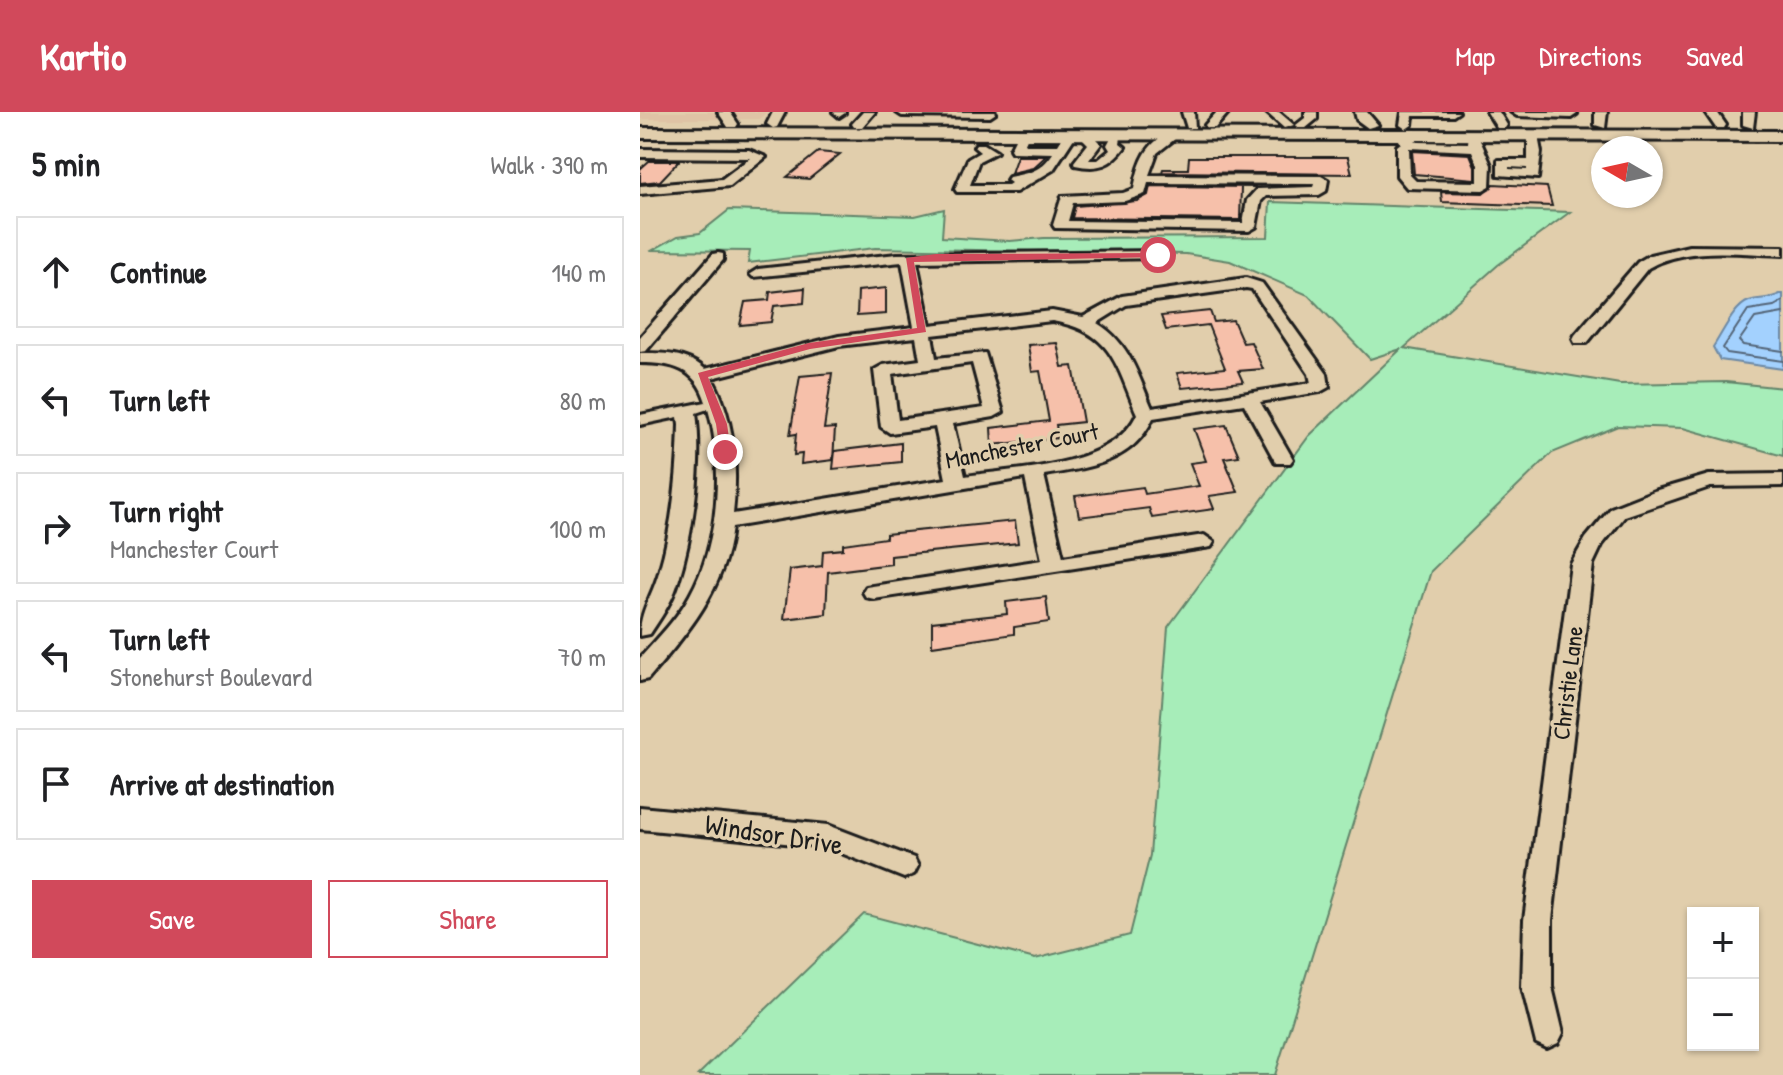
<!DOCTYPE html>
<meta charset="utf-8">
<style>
body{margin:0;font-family:"Patrick Hand",sans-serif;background:#f6f6f6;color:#202124}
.controls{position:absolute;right:24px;bottom:24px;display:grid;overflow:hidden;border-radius:0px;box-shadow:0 2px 6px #0004}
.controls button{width:72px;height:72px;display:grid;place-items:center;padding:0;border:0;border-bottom:2px solid #e0e0e0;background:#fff;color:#202124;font:40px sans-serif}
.compass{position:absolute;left:951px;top:24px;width:72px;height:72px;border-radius:50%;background:#fff;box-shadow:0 2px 6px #0004;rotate:279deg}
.stop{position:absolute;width:24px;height:24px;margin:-18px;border:6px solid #d1495b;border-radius:50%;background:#fff}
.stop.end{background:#d1495b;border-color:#fff;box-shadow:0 2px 8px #0008}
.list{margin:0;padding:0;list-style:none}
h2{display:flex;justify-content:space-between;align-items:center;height:104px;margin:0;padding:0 32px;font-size:34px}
h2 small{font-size:26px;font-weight:400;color:#757577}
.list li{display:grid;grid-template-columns:52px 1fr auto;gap:24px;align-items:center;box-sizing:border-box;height:112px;margin:0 16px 16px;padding:0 16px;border:2px solid #e0e0e0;border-radius:0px}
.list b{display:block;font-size:30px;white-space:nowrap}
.list p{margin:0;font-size:26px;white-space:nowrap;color:#757577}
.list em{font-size:26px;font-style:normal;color:#757577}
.actions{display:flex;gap:16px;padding:24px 32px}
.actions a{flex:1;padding:18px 0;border:2px solid #d1495b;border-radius:0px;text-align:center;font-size:28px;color:#d1495b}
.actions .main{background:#d1495b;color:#fff}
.icon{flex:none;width:44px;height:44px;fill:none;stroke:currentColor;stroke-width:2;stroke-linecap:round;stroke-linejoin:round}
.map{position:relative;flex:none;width:1143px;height:963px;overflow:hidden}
header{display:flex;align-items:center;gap:48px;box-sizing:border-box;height:112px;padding:0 40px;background:#d1495b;color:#fff}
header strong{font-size:38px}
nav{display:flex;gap:44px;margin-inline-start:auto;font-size:28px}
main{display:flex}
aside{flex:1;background:#fff}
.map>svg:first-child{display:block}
</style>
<header>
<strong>Kartio</strong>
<nav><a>Map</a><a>Directions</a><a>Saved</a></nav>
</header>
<main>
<aside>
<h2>5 min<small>Walk · 390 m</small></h2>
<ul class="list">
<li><svg class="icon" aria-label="ahead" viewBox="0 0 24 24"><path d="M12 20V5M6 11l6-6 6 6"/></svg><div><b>Continue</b></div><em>140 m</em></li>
<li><svg class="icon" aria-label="left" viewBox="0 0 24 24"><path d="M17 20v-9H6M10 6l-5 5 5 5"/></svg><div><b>Turn left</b></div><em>80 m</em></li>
<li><svg class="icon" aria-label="right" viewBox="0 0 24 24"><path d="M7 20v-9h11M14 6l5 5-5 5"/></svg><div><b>Turn right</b><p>Manchester Court</p></div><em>100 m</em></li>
<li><svg class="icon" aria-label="left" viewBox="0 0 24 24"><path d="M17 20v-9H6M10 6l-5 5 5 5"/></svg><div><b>Turn left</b><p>Stonehurst Boulevard</p></div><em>70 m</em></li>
<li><svg class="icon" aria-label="arrive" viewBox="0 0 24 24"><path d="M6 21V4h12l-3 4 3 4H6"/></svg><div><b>Arrive at destination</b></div></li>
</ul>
<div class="actions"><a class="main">Save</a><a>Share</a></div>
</aside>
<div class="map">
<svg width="1143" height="963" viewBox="0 0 1143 963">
<rect width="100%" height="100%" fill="#e1ceac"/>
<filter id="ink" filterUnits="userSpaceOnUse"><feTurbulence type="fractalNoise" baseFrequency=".0125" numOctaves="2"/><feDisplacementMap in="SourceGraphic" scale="16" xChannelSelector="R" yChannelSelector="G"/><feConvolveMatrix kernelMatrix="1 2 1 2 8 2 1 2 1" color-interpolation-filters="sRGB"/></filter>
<g filter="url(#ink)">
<!-- built -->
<path fill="#dfc3a5" d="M0 0H127L119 7H0Z"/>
<!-- green -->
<path fill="#a7edb9" stroke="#62846a" stroke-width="2" d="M630 90 930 100 858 153 764 236 980 272 1086 270 1143 276V344L1043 316 978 314 912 341 791 459 635 963H58L224 802 395 847 490 823 510 743 528 515 669 324 761 237 730 247 668 183 590 149 546 142 235 136 108 151 110 139 13 138 38 124 60 121 89 98 275 104 304 97 302 125 370 129 404 126 628 125Z"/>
<!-- water -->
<path fill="#a3d1fe" stroke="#6d89a4" stroke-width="2" d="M1140 182H1143V257L1080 248 1073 235C1082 222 1094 194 1109 189 1120 185 1129 188 1140 182Z"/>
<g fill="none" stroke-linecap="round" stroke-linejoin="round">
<!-- shore -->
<path stroke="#526476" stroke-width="2" d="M1143 189 1134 194 1108 198 1083 236 1087 241 1143 249
M1143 201 1115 206 1099 229 1103 233 1143 239"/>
</g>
<!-- building -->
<path fill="#f6c0aa" stroke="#1c1c1c" stroke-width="2" d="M772 39 830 42 835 54V67L774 62Z
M178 40 200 42 169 67 147 65Z
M377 44H406L393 56 371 61Z
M549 45H708L712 62 522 60 523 57H548Z
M9 49H39L20 69 0 71V57Z
M853 72 907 75 912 94 802 90 801 80 843 81Z
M510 74 616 75H601L600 108 432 106 435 94 497 89 508 83Z
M165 176 164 191 134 194 131 210 100 213 105 190 129 188 130 180Z
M246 176V202L217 204 218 179Z
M570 199 574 210 593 208 603 231 611 230 623 257 598 259 603 270 542 276 537 261 585 256 568 213 526 218 521 204Z
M417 231 422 255 433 254 443 310 416 313 418 326 352 333 351 316 409 309 400 259 392 260 388 233Z
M192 261 184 317 195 316 193 348 161 352 162 342 154 343 156 322 150 323 160 264Z
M586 313 599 344 584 346 598 380 569 384 574 397 512 406 509 396 439 405 435 384 503 375 505 382 559 374 550 351 566 349 554 317Z
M261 331V350L193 357 195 339Z
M375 409 378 431 251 444V452L188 460 186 502 144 507 150 458 182 454 183 439 203 437V432L246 426V422Z
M406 485 409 510 374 515V522L292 534V510L367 502 366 490Z"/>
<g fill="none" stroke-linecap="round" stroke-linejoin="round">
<defs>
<path id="minor" d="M78 0H90L98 12 96 15H88Z
M133 0H145L137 15 133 16 127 12Z
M193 0H205V1L199 5Z
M223 0H235L222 15H214L212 12Z
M256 0H355L356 1 350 5 262 4Z
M542 0H554L555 16H547Z
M577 0H589L575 16H567L565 13Z
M626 0H639L654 13 644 16Z
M665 0H677V7L666 16H658L656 13 665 6Z
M715 0H727L738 13 728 16 717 8Z
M762 0H819L813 4H773L772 13 766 17 760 13Z
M847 0H859L867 13 865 16H857Z
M871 0H935L937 2 931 6 877 4Z
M955 0H967L965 16 955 13Z
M1065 0H1077L1086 13 1084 16H1076Z
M1103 0H1115L1113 16 1103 13Z
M379 19 389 22 384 33H418L426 20 436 23 413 58 376 80H317L315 77 328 47 340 40 334 35 336 32H344L357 40 339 49 330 73H368L371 71 367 68 369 65C390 61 401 59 413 41L372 40 370 37Z
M440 19H448L461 32 449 48H458L470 38 467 33 474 20H482L480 31 485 35C471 54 458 58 435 53L434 50 448 32 438 22Z
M534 19 540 23 517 41 509 63 681 64 688 68 686 79 679 83 626 84 621 89 616 115 609 119 415 116 413 113 422 84 483 81 494 77C499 50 506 29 534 19ZM508 71 674 72 673 75 617 77 607 88 603 111 428 109 433 91 485 89 505 82Z
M762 20 777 30 828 31 829 21H837L851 53 850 74 843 78 767 76 757 64V34L761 31 756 24ZM769 36 832 39 838 53V70L776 69 770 63Z
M888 21 898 24 901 40 898 66 858 63V48H888ZM869 55 887 56V58L869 57Z
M0 37 109 38 126 45 90 74 0 82V74L82 67 110 46 0 45Z
M1049 134 1143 135V143C1100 142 1047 133 1008 156L947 231H935L933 227 935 223 998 150 1010 143Z
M518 139 523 140V146L277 150 290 213 412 199 443 205 482 184 606 166 622 171 687 262 689 275 680 280 620 290 653 347 650 351H636L604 292 513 306C493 351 447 356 404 363L423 445 564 423 574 430 571 435 234 487 226 485 223 480 226 475 402 448 385 366 92 415C85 478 48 520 8 567L0 569V546C18 526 37 507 50 483 79 432 84 353 68 297L56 301C63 351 53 425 37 473 31 491 20 507 10 522L0 524C0 498 12 485 19 460 33 413 38 361 39 312L38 305 0 313V303L66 290C56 256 32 251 0 251V241C23 241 47 241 65 257L199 224 274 215 262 150 113 165 110 162 118 157 257 142ZM606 176 612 177 669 262 671 271 512 296C498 263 489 230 457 211L486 193ZM412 209C472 219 476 252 497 302 472 356 379 356 325 364L313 312 354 305 363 300 345 241 296 246 292 223ZM276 225 280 248 243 253 234 258 241 315 250 321 295 315 306 367 93 402C98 356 95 307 72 266L199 234ZM332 251 344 296 258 308 252 262Z
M78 141 83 142V148L6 239 0 240V225L73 142Z
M1143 362V374L1070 375 985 404 962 433 953 452 912 808V875L923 921 918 931 907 936 896 931 882 875 884 808 931 452 946 426 971 396 1014 379 1069 363Z
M0 695 188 713 274 746 278 754 274 762 264 766 186 735 0 717Z"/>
<path id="highway" d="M0 16 1143 19V29L0 26Z"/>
</defs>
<!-- minor casing -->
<use href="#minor" stroke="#1c1c1c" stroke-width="6"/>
<!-- highway casing -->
<use href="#highway" stroke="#1c1c1c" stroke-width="6"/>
<!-- minor -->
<use href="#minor" fill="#e1ceac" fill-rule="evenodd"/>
<!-- highway -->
<use href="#highway" fill="#e1ceac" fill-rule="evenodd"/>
</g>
</g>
<!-- route -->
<path fill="#d1495b" d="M518 141 521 145 274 150 286 220 170 237 68 265 87 312 91 340 85 344 80 340 76 312 58 261 169 231 277 216 266 146 296 142Z"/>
<g text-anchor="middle" stroke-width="7" stroke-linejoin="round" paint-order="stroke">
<!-- street labels -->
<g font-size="24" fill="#1c1c1c" stroke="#e1ceac">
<text transform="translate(382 334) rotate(-11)" y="8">Manchester Court</text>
<text transform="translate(928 571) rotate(-83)" y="8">Christie Lane</text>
</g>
<!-- near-street labels -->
<g font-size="28" fill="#1c1c1c" stroke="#e1ceac">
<text transform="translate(134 722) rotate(9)" y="10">Windsor Drive</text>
</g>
</g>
</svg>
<div class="controls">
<button>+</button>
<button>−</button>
</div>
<svg class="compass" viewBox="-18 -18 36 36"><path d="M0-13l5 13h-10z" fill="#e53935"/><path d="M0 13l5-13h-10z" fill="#757577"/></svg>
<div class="stop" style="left:518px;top:143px"></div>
<div class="stop end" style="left:85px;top:340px"></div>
</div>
</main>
